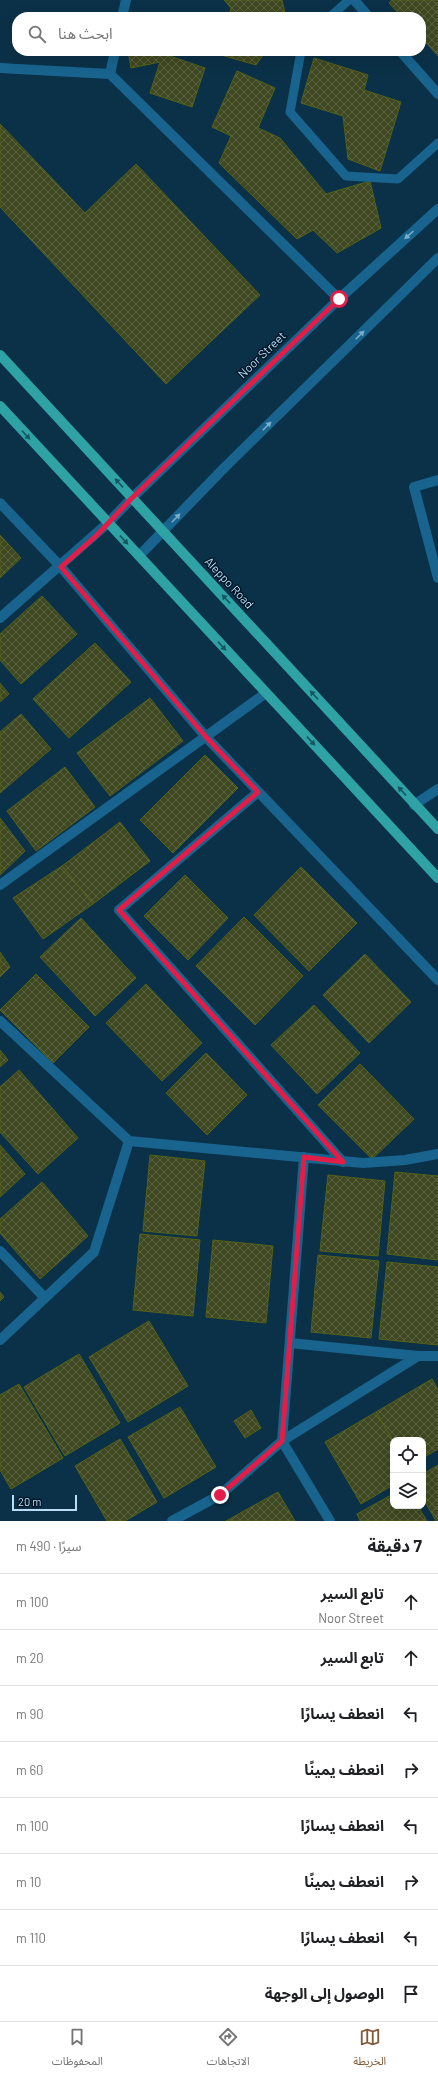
<!DOCTYPE html>
<html lang="ar">
<meta charset="utf-8">
<style>
body{margin:0;font-family:Barlow,"Noto Sans Arabic",sans-serif;background:#f2f2f2;color:#202124;direction:rtl}
.controls{position:absolute;right:12px;bottom:12px;display:grid;overflow:hidden;border-radius:8px;box-shadow:0 4px 16px #0002}
.controls button{width:36px;height:36px;display:grid;place-items:center;padding:0;border:0;border-bottom:1px solid #e0e0e0;background:#fff;color:#202124;font:20px sans-serif}
.scale{position:absolute;left:12px;bottom:10px;width:65px;box-sizing:border-box;padding-left:4px;border:2px solid #badcf4;border-top:0;font-size:11px;line-height:14px;white-space:nowrap;color:#badcf4;-webkit-text-stroke:3px #00182a;paint-order:stroke}
.stop{position:absolute;width:12px;height:12px;margin:-9px;border:3px solid #e11d48;border-radius:50%;background:#fff}
.stop.end{background:#e11d48;border-color:#fff;box-shadow:0 1px 4px #0008}
.list{margin:0;padding:0;list-style:none}
h2{display:flex;justify-content:space-between;align-items:center;height:52px;margin:0;padding:0 16px;font-size:17px}
h2 small{font-size:13px;font-weight:400;color:#757577}
.list li{display:grid;grid-template-columns:26px 1fr auto;gap:12px;align-items:center;box-sizing:border-box;height:56px;padding:0 16px;border-top:1px solid #e0e0e0}
.list b{display:block;font-size:15px;white-space:nowrap}
.list p{margin:0;font-size:13px;white-space:nowrap;color:#757577}
.list em{font-size:13px;font-style:normal;color:#757577}
.icon{flex:none;width:22px;height:22px;fill:none;stroke:currentColor;stroke-width:2;stroke-linecap:round;stroke-linejoin:round}
.map{position:relative;flex:none;width:438px;height:1521px;overflow:hidden;direction:ltr}
.search{position:absolute;background:#fff;box-shadow:0 4px 16px #0002;left:12px;right:12px;top:12px;height:44px;display:flex;align-items:center;gap:10px;box-sizing:border-box;padding:0 14px;border-radius:16px;color:#757577;font-size:15px}
.sheet{height:500px;background:#fff}
nav{display:flex;justify-content:space-around;align-items:center;box-sizing:border-box;height:56px;border-top:1px solid #e0e0e0;background:#fff;font-size:11px;color:#757577}
nav a{display:grid;justify-items:center;gap:2px}
nav .on{color:#825a37}
.map>svg:first-child{display:block}
</style>
<div class="map">
<svg width="438" height="1521" viewBox="0 0 438 1521">
<defs>
<pattern id="building-cross-hatch" width="8" height="8" patternUnits="userSpaceOnUse"><rect width="8" height="8" fill="#3f4820"/><path d="M0 0l8 8M0 8l8-8" fill="none" stroke="#596241"/></pattern>
</defs>
<rect width="100%" height="100%" fill="#0b3148"/>
<!-- building -->
<path fill="url(#building-cross-hatch)" stroke="#546116" d="M224 0H282L286 17H229L231 8Z
M392 0H438V56L421 37V17H402L389 3Z
M128 51H169L170 56 205 68 192 107 150 93 160 62 131 68Z
M222 51H266L256 65 221 55Z
M314 58 368 75 364 90 401 102 380 171 348 159 343 116 301 103Z
M237 71 275 88 258 128 280 138 326 194 370 181 381 228 337 253 313 230 297 239 219 163 231 136 212 127Z
M0 124 85 213 136 164 260 295 166 384 0 207Z
M0 535 21 558 0 578Z
M42 596 77 634 21 684 0 660V634Z
M95 643 131 682 69 738 33 699Z
M0 683 9 694 0 702Z
M150 698 183 741 110 796 77 753Z
M21 714 51 749 0 793V732Z
M205 755 238 788 173 853 140 820Z
M65 767 95 807 36 851 7 811Z
M0 818 25 851 0 875Z
M120 822 150 861 93 904 62 866Z
M62 866 93 904 43 939 13 898Z
M301 867 357 923 309 971 254 915Z
M185 875 228 918 188 960 144 916Z
M244 917 303 976 255 1025 196 966Z
M81 918 136 978 95 1016 40 957Z
M0 952 10 967 0 977Z
M365 954 411 1002 369 1043 323 995Z
M36 974 89 1027 53 1063 0 1010Z
M146 984 202 1043 162 1081 106 1023Z
M314 1005 360 1053 317 1094 271 1045Z
M0 1050 8 1060 0 1067Z
M206 1053 247 1095 207 1135 166 1093Z
M360 1064 414 1119 372 1159 318 1105Z
M19 1070 78 1138 38 1174 0 1132V1087Z
M0 1145 25 1174 0 1197Z
M150 1155 205 1161 197 1236 143 1231Z
M395 1172 438 1176V1260L387 1254Z
M328 1175 385 1181 378 1256 320 1251Z
M42 1182 88 1236 40 1279 0 1233V1219Z
M140 1234 200 1240 193 1316 133 1310Z
M213 1240 273 1246 266 1323 206 1317Z
M318 1255 379 1261 371 1338 311 1332Z
M387 1262 438 1267V1345L379 1339Z
M0 1292 4 1297 0 1301Z
M149 1321 188 1386 128 1422 89 1357Z
M79 1354 120 1423 65 1456 24 1387Z
M432 1379 438 1390V1449L423 1458V1440L393 1441 376 1412Z
M19 1384 63 1458 11 1489 0 1470V1395Z
M180 1407 216 1467 164 1498 128 1437Z
M251 1410 261 1428 245 1438 234 1421Z
M376 1412 393 1441V1485L361 1504 325 1442Z
M120 1439 157 1502 125 1521H107L75 1466Z
M438 1465V1521H436L423 1498V1474Z
M278 1492 295 1521H226Z
M393 1494V1506H418L427 1521H360L357 1514Z"/>
<g fill="none" stroke-linecap="round" stroke-linejoin="round">
<!-- lane -->
<path stroke="#18648e" stroke-width="9" d="M330 17 349 0
M301 51 290 112 346 176 398 179 438 143"/>
<!-- street -->
<path stroke="#18648e" stroke-width="10" d="M354 0 369 17
M122 17 126 0
M400 51 438 94
M0 68 110 74 339 299
M110 74 115 51
M438 480 414 487 438 578
M0 503 61 567 206 737 438 980
M0 618 108 523
M258 792 119 910 343 1162
M414 805 438 789
M0 885 266 693
M0 1021 129 1141
M0 1251 45 1298
M0 1340 94 1252 129 1141 363 1163 405 1160 438 1154
M290 1343 418 1356H438
M172 1521 220 1495 282 1441 304 1157
M330 1521 282 1441 418 1356"/>
<!-- secondary -->
<path stroke="#18648e" stroke-width="10" d="M108 523 132 498 339 299 438 209
M139 556 223 469 438 258"/>
<!-- primary -->
<path stroke="#2fa2a5" stroke-width="10" d="M0 355 438 829
M0 406 438 878"/>
</g>
<!-- one-way arrows -->
<defs><path id="oneway-solid" d="M-6-.8H1V-3.2L6.5 0L1 3.2V.8H-6Z"/></defs>
<g fill="#79accb">
<use href="#oneway-solid" transform="translate(409 235) rotate(138)"/>
<use href="#oneway-solid" transform="translate(360 335) rotate(-45)"/>
<use href="#oneway-solid" transform="translate(267 426) rotate(-45)"/>
<use href="#oneway-solid" transform="translate(176 518) rotate(-46)"/>
</g>
<g fill="#155661">
<use href="#oneway-solid" transform="translate(26 435) rotate(47)"/>
<use href="#oneway-solid" transform="translate(119 483) rotate(-133)"/>
<use href="#oneway-solid" transform="translate(124 540) rotate(47)"/>
<use href="#oneway-solid" transform="translate(226 599) rotate(-133)"/>
<use href="#oneway-solid" transform="translate(222 646) rotate(47)"/>
<use href="#oneway-solid" transform="translate(314 695) rotate(-133)"/>
<use href="#oneway-solid" transform="translate(311 741) rotate(47)"/>
<use href="#oneway-solid" transform="translate(402 791) rotate(-133)"/>
</g>
<g fill="none" stroke-linecap="round" stroke-linejoin="round">
<!-- route -->
<path stroke="#e11d48" stroke-width="5" d="M220 1495 282 1441 304 1157 343 1162 119 910 258 792 206 737 61 567 97 535 132 498 339 299"/>
</g>
<g text-anchor="middle" stroke-width="3" stroke-linejoin="round" paint-order="stroke">
<!-- street labels -->
<g font-size="12" fill="#badcf4" stroke="#00182a">
<text transform="translate(262 355) rotate(-44)" y="4">Noor Street</text>
<text transform="translate(229 583) rotate(47)" y="4">Aleppo Road</text>
</g>
</g>
</svg>
<div class="controls">
<button><svg class="icon" aria-label="locate" viewBox="0 0 24 24"><circle cx="12" cy="12" r="6"/><path d="M12 2v4M12 18v4M2 12h4M18 12h4"/></svg></button>
<button><svg class="icon" aria-label="layers" viewBox="0 0 24 24"><path d="M12 4l9 5-9 5-9-5zM3 14l9 5 9-5"/></svg></button>
</div>
<div class="scale">20 m</div>
<div class="stop" style="left:339px;top:299px"></div>
<div class="stop end" style="left:220px;top:1495px"></div>
<div class="search"><svg class="icon" aria-label="search" viewBox="0 0 24 24"><circle cx="10" cy="10" r="6"/><path d="M15 15l6 6"/></svg>ابحث هنا</div>
</div>
<section class="sheet">
<h2>7 دقيقة<small>سيرًا · 490 m</small></h2>
<ul class="list">
<li><svg class="icon" aria-label="ahead" viewBox="0 0 24 24"><path d="M12 20V5M6 11l6-6 6 6"/></svg><div><b>تابع السير</b><p>Noor Street</p></div><em>100 m</em></li>
<li><svg class="icon" aria-label="ahead" viewBox="0 0 24 24"><path d="M12 20V5M6 11l6-6 6 6"/></svg><div><b>تابع السير</b></div><em>20 m</em></li>
<li><svg class="icon" aria-label="left" viewBox="0 0 24 24"><path d="M17 20v-9H6M10 6l-5 5 5 5"/></svg><div><b>انعطف يسارًا</b></div><em>90 m</em></li>
<li><svg class="icon" aria-label="right" viewBox="0 0 24 24"><path d="M7 20v-9h11M14 6l5 5-5 5"/></svg><div><b>انعطف يمينًا</b></div><em>60 m</em></li>
<li><svg class="icon" aria-label="left" viewBox="0 0 24 24"><path d="M17 20v-9H6M10 6l-5 5 5 5"/></svg><div><b>انعطف يسارًا</b></div><em>100 m</em></li>
<li><svg class="icon" aria-label="right" viewBox="0 0 24 24"><path d="M7 20v-9h11M14 6l5 5-5 5"/></svg><div><b>انعطف يمينًا</b></div><em>10 m</em></li>
<li><svg class="icon" aria-label="left" viewBox="0 0 24 24"><path d="M17 20v-9H6M10 6l-5 5 5 5"/></svg><div><b>انعطف يسارًا</b></div><em>110 m</em></li>
<li><svg class="icon" aria-label="arrive" viewBox="0 0 24 24"><path d="M6 21V4h12l-3 4 3 4H6"/></svg><div><b>الوصول إلى الوجهة</b></div></li>
</ul>
</section>
<nav>
<a class="on"><svg class="icon" aria-label="map" viewBox="0 0 24 24"><path d="M3 6l6-2 6 2 6-2v14l-6 2-6-2-6 2zM9 4v14M15 6v14"/></svg>الخريطة</a>
<a><svg class="icon" aria-label="directions" viewBox="0 0 24 24"><path d="M12 3l9 9-9 9-9-9zM9 14v-3h6M13 9l2 2-2 2"/></svg>الاتجاهات</a>
<a><svg class="icon" aria-label="saved" viewBox="0 0 24 24"><path d="M7 4h10v16l-5-4-5 4z"/></svg>المحفوظات</a>
</nav>
